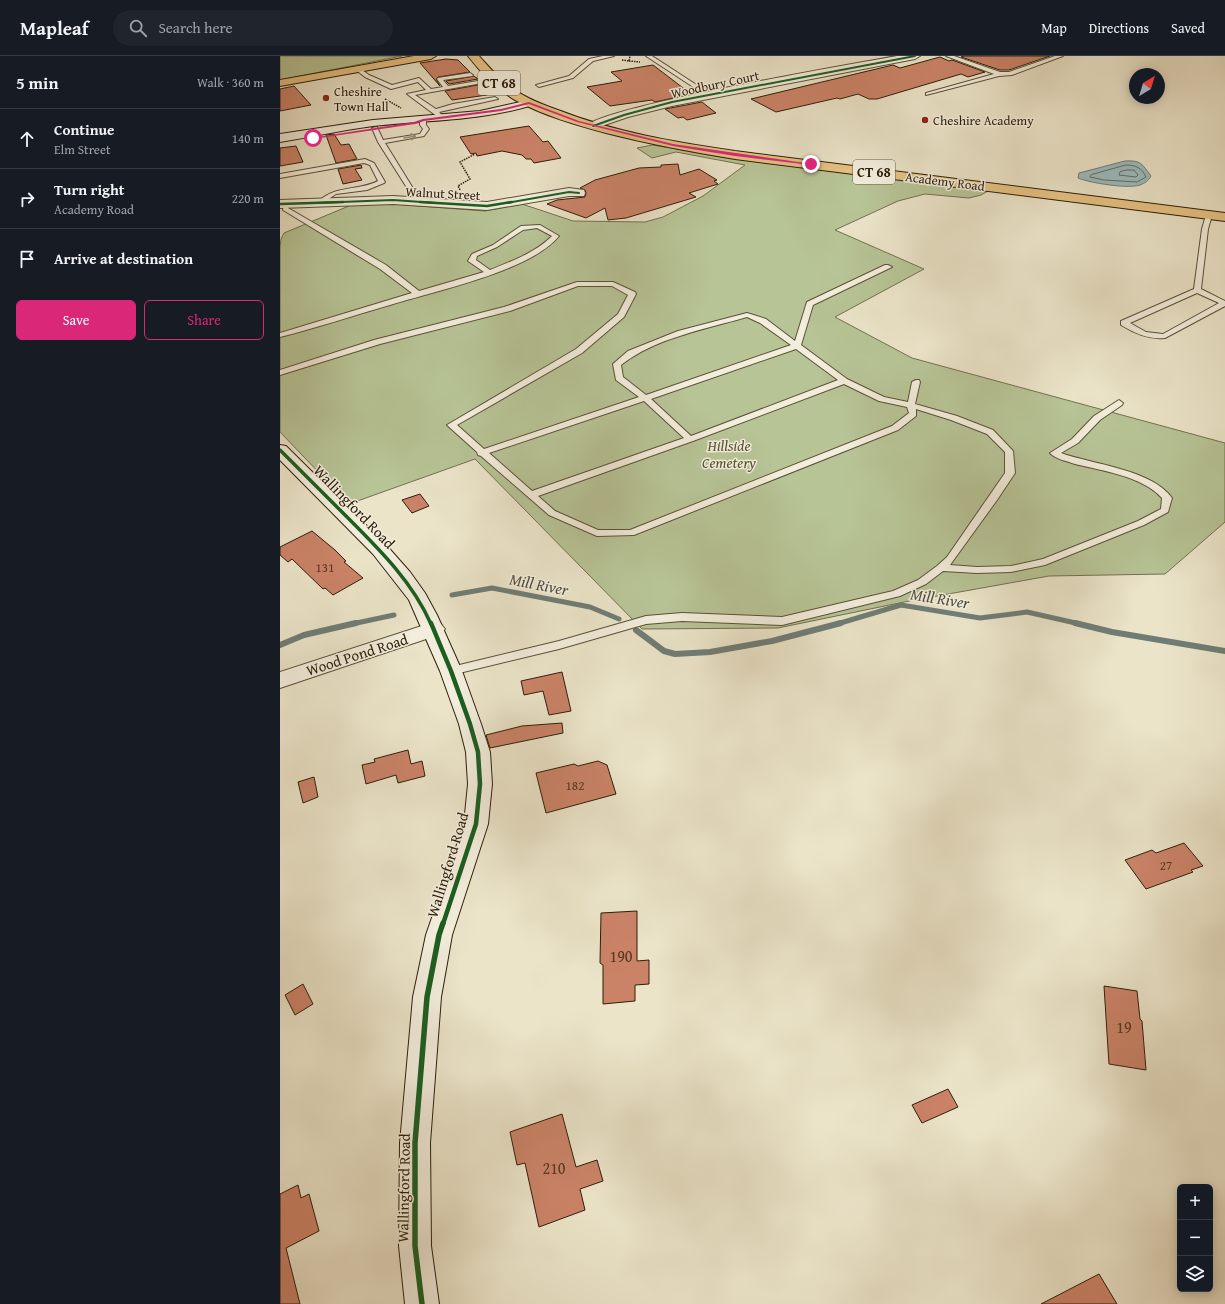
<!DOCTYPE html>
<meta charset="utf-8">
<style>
body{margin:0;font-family:"Gentium Book Plus",serif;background:#20242c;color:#f1f3f6}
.controls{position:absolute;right:12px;bottom:12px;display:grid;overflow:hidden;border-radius:6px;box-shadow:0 2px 10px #0003}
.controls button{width:36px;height:36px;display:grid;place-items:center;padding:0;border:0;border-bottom:1px solid #363941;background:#171b24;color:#f1f3f6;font:20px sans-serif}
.compass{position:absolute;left:849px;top:12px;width:36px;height:36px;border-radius:50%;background:#171b24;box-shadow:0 2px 10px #0003;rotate:38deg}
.stop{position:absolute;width:12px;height:12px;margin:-9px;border:3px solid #db2777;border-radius:50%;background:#fff}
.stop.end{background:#db2777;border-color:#fff;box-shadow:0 1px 4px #0008}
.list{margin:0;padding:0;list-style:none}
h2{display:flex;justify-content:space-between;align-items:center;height:52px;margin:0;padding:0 16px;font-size:17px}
h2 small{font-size:13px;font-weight:400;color:#9ea1a6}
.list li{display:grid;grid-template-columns:26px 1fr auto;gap:12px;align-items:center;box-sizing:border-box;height:60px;padding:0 16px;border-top:1px solid #363941}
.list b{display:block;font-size:15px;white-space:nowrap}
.list p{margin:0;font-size:13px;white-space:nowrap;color:#9ea1a6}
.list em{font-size:13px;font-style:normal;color:#9ea1a6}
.actions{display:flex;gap:8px;padding:12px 16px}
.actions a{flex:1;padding:9px 0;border:1px solid #db2777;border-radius:6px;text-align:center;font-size:14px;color:#db2777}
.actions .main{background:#db2777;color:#fff}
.icon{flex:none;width:22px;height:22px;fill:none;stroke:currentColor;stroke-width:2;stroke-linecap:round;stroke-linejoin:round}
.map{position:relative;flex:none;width:945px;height:1248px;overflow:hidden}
header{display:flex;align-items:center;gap:24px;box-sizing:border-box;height:56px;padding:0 20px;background:#171b24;border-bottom:1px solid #363941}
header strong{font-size:19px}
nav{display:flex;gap:22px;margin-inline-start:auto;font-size:14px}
.search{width:280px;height:36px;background:#20242c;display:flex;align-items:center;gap:10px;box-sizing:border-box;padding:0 14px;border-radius:22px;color:#9ea1a6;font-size:15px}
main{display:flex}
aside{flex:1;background:#171b24}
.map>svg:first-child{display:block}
</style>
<header>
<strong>Mapleaf</strong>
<div class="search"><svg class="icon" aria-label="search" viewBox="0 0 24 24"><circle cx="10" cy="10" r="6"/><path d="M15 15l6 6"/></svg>Search here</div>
<nav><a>Map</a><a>Directions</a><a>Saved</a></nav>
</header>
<main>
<aside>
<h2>5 min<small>Walk · 360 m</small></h2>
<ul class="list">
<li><svg class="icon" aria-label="ahead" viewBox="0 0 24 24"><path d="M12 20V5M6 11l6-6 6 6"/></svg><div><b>Continue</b><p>Elm Street</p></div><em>140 m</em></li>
<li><svg class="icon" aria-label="right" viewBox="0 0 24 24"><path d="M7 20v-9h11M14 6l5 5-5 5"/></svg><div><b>Turn right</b><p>Academy Road</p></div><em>220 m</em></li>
<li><svg class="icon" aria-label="arrive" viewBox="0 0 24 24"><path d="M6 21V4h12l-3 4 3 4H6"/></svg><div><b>Arrive at destination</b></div></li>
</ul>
<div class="actions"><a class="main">Save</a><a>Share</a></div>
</aside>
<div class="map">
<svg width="945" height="1248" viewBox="0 0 945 1248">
<rect width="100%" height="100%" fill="#ebe4c9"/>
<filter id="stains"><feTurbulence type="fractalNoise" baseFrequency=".005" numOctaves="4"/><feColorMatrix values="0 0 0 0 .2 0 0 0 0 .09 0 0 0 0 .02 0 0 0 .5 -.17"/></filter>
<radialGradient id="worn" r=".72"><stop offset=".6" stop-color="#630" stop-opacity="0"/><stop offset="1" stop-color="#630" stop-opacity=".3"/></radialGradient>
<!-- green -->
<path fill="#b7c496" stroke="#72714f" d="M0 0H122L0 24Z
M372 89 469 104 708 135 701 139 689 142 645 138 618 145 555 174 644 213 555 261 632 302 945 387V466L885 518 769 520 629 545 498 572 362 573 195 403 69 448 0 376V191L1 183 4 177 76 147 113 148 205 155 242 148 293 165 365 166 383 161 423 140 465 109 396 96 372 102 357 92Z"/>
<!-- water -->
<path fill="#9cbcbf" stroke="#707d76" d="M845 105C861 104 862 108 871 120 868 125 865 127 860 129 848 133 810 127 798 122L799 117Z"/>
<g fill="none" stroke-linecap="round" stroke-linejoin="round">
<!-- shore -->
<path stroke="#646d64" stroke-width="1" d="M846 109C856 109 862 112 866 121L857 126 824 124 810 121 811 119Z
M847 114H854L858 119 856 121 839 119 840 116Z"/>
<!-- stream-far1 -->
<path stroke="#707d76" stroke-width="5" d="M172 539 212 532 310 551 339 563
M72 568 114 559
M557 568 621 549 700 562 747 556 800 568"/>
<!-- stream -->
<path stroke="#707d76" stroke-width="6" d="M795 567 832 576 945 595
M356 574 384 595 395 598 430 596 492 585 561 567
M0 589 24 579 76 567"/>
</g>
<!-- building -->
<path fill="#cb8368" stroke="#2d1e08" d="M684 0H770L729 14H720L681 1Z
M660 1 669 5 672 4 705 16 688 21 681 18 597 43H589L578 38 560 43 557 42 496 56 471 43 613 9 620 12Z
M166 3 178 4 190 16 158 21 156 23 160 30 140 7Z
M373 9 411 38 375 46 372 44 330 50 307 31 342 25 331 16Z
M194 20 198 23 169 28 166 25Z
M203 28 205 31H201L207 39 172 44 165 35Z
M14 30 31 49 0 55V33Z
M422 46 436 57 407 64 403 61 398 62 385 53Z
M249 70 263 86 268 85 281 102 254 107 251 103H246L242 99 222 95 197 100 196 97 191 98 180 81Z
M54 78 61 89 69 88 77 103 56 107 46 79Z
M16 90 23 106 0 110V92Z
M398 108 400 119 419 113 437 124 434 125 438 128 409 137 416 141 346 162 328 164 325 152 306 162 267 148 277 144 305 141 306 137 305 134 300 132 315 124 359 112 381 111V109Z
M81 109 82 112 75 113 82 124 63 128 58 113Z
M140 438 149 450 132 457 122 444Z
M32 475 55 494 66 505 64 506 83 522 53 539 45 532 43 533 12 503 8 506 0 499V491Z
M282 616 291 655 269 659 263 635 244 639 241 625Z
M282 667 283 677 210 692 206 679 242 670Z
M128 694 131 708 142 705 145 720 118 727 116 719 86 728 82 709 95 706 94 703Z
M318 705 327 709 336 738 266 757 256 717 294 708 298 710Z
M34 721 38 741 23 747 18 726Z
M904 787 923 810 911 814 913 816 866 833 845 804 872 794 876 797Z
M357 855V905L369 904V928L355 929V945L323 948V909L320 907 321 857Z
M23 928 33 948 15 959 5 939Z
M824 930 857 935 860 963 862 965 866 1014 829 1008Z
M668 1033 678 1051 642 1067 632 1049Z
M282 1058 296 1111 317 1104 323 1125 300 1133 305 1154 259 1171 245 1107 237 1109 230 1076Z
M18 1129 21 1142 29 1138 39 1175 6 1192 20 1248H0V1138Z
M819 1218 837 1248H761Z"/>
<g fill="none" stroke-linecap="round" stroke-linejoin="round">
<defs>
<path id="lane" d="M323 0H334L313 5 293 22 259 31 256 29 289 20 309 3Z
M366 0H372L432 39 427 40Z
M666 0H674L720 16H729L775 0H783L732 19 719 20 646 39V37L714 18Z
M78 11 89 19 112 29 139 22 151 33 163 31 157 23 158 22 190 17 193 19 192 20 163 24 168 30 216 22 219 24 135 39 156 53 173 48 215 41 218 43 159 56 165 62 162 64 127 38 146 34 138 26 111 33 85 21 76 14V12Z
M143 62 146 64V69L149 73 144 80 105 87 134 134 141 140 137 146 135 147 132 145 135 140 129 135 98 86 92 72 97 71 103 84 140 78 143 73 140 69V64Z
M85 103 94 107 105 126 104 127 87 134 56 138 41 148 38 146 39 145C56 129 79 135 98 125L90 109 84 107 0 122V118Z
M4 146H8V152L106 209 139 235 204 216 188 205 192 198 213 189 241 170 260 169 279 180C251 215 155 235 110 249 74 259 37 272 0 281V277L132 237 100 213 3 154ZM257 172 272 180C255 197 232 205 210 214L196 204 197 200 217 191 243 174Z
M929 157 932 159 928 173 921 233 945 245V250L885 282C869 284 854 277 841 269V265L914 233 922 173 926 159ZM917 237 939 247 883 278 866 276 850 267Z
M605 209H608L612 211 533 249 521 289 567 323 604 341 628 346 632 326 636 324H639L640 326 635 348 677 360 713 374 733 395 735 417 717 444 670 509 697 511 731 510 763 503 858 465 881 453 882 442C862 420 823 415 795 408 787 405 775 403 770 397L792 383 814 360 839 344 843 347 842 349 820 364 798 387 781 397C814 409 871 413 892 442L888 456 864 469 765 509 731 516 697 517 663 515 646 528 620 540 502 569 402 565 366 568 279 593 171 619 167 618 166 615 167 612 279 585 366 560 402 557 502 561 613 535 638 524 657 510 667 501 725 417V396L707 378 671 364 636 353V360L618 374 354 479 317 480 269 459 201 400 198 399 197 396 167 369 296 293 338 258 348 239 332 230H298L230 255 100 288 0 319V314L94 284 224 251 297 226H333L355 236 356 238 344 261 302 297 177 369 204 393 359 341 336 324 333 308 348 295 398 275 467 257 486 263 515 285 527 246ZM467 261 480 267 511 289 366 339 343 321 341 309C375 282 426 273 467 261ZM516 293 558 324 411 380 371 343ZM564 328 599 345 627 351 629 357 612 370 350 474H318L275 455 258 440 413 385ZM364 345 404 382 252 435 209 397Z"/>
<path id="street" d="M617 0H640L635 3 392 50 348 61 313 73 309 72 307 70C321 51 578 7 617 0Z
M289 132 304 134 305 137 304 140H289L207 154 113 148 0 152V144L113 140 207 146Z
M154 566 161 568 165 573 161 578 0 632V616Z"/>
<path id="secondary" d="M249 44 255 47 253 49C201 65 147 64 93 70 62 74 31 81 0 86V78L93 64 200 55Z
M0 389 6 390 107 490 130 516 145 537 157 559 182 615 201 668 210 696 212 728 208 768 172 879 161 941 150 1087 151 1190 159 1248H125L119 1190 120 1087 133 941 146 879 184 768 188 728 186 696 179 668 160 615 129 544 93 498 0 404Z"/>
<path id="primary" d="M188 0H199C208 10 218 22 229 30 243 41 261 48 278 54 334 76 395 86 455 95L945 157V165L455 103C412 96 369 88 326 77 296 69 265 60 237 45 220 36 200 16 188 0Z"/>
<path id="highway" d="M134 0H156L151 3 0 30V24Z"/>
</defs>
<!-- lane casing -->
<use href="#lane" stroke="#5c5038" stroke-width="2"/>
<!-- street casing -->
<use href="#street" stroke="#5c5038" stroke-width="2"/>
<!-- secondary casing -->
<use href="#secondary" stroke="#2d1e08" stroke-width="2"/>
<!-- primary casing -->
<use href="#primary" stroke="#2d1e08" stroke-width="2"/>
<!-- highway casing -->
<use href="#highway" stroke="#2d1e08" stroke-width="2"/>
<!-- path -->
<path stroke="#2d1e08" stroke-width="1.5" stroke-dasharray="1.5 1" stroke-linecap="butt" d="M342 4 349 5 350 0
M349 5 360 6
M105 43 121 52
M180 134 178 130 190 123 180 106 195 98"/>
<!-- lane -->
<use href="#lane" fill="#f2eddc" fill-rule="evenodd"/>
<!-- street -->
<use href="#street" fill="#f2eddc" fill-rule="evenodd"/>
<!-- secondary -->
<use href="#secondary" fill="#f2eddc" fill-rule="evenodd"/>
<!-- primary -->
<use href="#primary" fill="#e6c284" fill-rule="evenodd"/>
<!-- highway -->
<use href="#highway" fill="#e6c284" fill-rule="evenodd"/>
<defs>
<path id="cycleway-far4" d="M313 70 344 59 392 46 635 0
M35 147 113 144 156 147
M226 147 289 136 299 137"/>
<path id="cycleway-far3" d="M140 146 207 150 232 146
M0 148 63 146"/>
<path id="cycleway-far2" d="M0 394C23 417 46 440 69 463 101 495 133 527 151 568"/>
<path id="cycleway-far1" d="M151 567 171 615 190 668 198 696 200 728 196 768 163 868"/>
<path id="cycleway" d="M142 1248 135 1190V1087L147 941 159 879 163 867"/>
</defs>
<!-- cycleway-far4 casing -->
<use href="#cycleway-far4" stroke="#f2eddc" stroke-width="3.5"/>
<!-- cycleway-far3 casing -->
<use href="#cycleway-far3" stroke="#f2eddc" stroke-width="4"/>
<!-- cycleway-far2 casing -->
<use href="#cycleway-far2" stroke="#f2eddc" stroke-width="5.5"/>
<!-- cycleway-far1 casing -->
<use href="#cycleway-far1" stroke="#f2eddc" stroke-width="7"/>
<!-- cycleway casing -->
<use href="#cycleway" stroke="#f2eddc" stroke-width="8"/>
<!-- cycleway-far4 -->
<use href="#cycleway-far4" stroke="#1b5e20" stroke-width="2"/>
<!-- cycleway-far3 -->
<use href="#cycleway-far3" stroke="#1b5e20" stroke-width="2.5"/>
<!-- cycleway-far2 -->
<use href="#cycleway-far2" stroke="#1b5e20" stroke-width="3.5"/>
<!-- cycleway-far1 -->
<use href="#cycleway-far1" stroke="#1b5e20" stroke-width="4.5"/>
<!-- cycleway -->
<use href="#cycleway" stroke="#1b5e20" stroke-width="5.5"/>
</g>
<!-- one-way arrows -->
<defs><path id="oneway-shaft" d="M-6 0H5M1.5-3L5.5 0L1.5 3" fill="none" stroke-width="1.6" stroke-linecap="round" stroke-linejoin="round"/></defs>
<use stroke="#99907d" href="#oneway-shaft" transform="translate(130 81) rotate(-9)"/>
<!-- route -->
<path fill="#db2777" d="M249 46 299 65 393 88 532 108 531 109 455 100 393 90 297 66 249 48 221 55 144 65 135 68 33 83 31 82 134 66 143 63 221 53Z"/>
<!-- markers -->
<g fill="#8f2418" stroke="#f2eddc" stroke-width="1.5">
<circle cx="46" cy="42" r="4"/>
<circle cx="645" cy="64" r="4"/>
</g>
<g text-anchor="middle" stroke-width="3" stroke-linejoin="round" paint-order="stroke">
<!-- far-street labels -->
<g font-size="13" fill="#2d1e08" stroke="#f2eddc">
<text transform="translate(435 28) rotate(-12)" y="5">Woodbury Court</text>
<text transform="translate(665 125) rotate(7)" y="5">Academy Road</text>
<text transform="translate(163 137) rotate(3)" y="5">Walnut Street</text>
</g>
<!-- far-poi labels -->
<g font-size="13" fill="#2d1e08" stroke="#f2eddc" text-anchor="start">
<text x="54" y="40">Cheshire<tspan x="54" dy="15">Town Hall</tspan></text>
<text x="653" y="69">Cheshire Academy</text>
</g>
<!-- number labels -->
<g font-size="13" fill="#543720">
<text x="45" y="516">131</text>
<text x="295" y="734">182</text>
<text x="886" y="814">27</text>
</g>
<!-- shield labels -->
<g fill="#f2eddc" stroke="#685c48" stroke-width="1">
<rect x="198" y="15" width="42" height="24" rx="3"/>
<rect x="573" y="104" width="42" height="24" rx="3"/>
</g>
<g font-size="14" font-weight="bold" fill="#2d1e08">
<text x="219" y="32">CT 68</text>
<text x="594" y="121">CT 68</text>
</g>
<!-- park labels -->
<g font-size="15" font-style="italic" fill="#565033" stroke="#f2eddc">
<text x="449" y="395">Hillside<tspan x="449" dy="17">Cemetery</tspan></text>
</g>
<!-- street labels -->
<g font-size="15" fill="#2d1e08" stroke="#f2eddc">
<text transform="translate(74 451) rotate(46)" y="5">Wallingford Road</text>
<text transform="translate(77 599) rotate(-18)" y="5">Wood Pond Road</text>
<text transform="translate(168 809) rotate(-73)" y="5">Wallingford Road</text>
<text transform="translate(124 1132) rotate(-89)" y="5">Wallingford Road</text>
</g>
<!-- water labels -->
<g font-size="16" font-style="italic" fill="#4e4d3f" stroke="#f2eddc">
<text transform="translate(259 528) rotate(11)" y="6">Mill River</text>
<text transform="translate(660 542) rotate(9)" y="6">Mill River</text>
</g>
<!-- near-number labels -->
<g font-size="16" fill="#543720">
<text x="341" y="906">190</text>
<text x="844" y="977">19</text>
<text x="274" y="1118">210</text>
</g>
</g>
<rect width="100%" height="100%" filter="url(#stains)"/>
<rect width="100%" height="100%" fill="url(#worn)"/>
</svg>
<div class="controls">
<button>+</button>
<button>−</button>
<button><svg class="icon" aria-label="layers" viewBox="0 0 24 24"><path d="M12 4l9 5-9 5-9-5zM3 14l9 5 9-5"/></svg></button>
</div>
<svg class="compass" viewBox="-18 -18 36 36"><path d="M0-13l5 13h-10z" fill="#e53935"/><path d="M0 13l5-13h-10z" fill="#9ea1a6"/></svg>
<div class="stop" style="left:33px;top:82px"></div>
<div class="stop end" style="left:531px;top:108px"></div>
</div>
</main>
